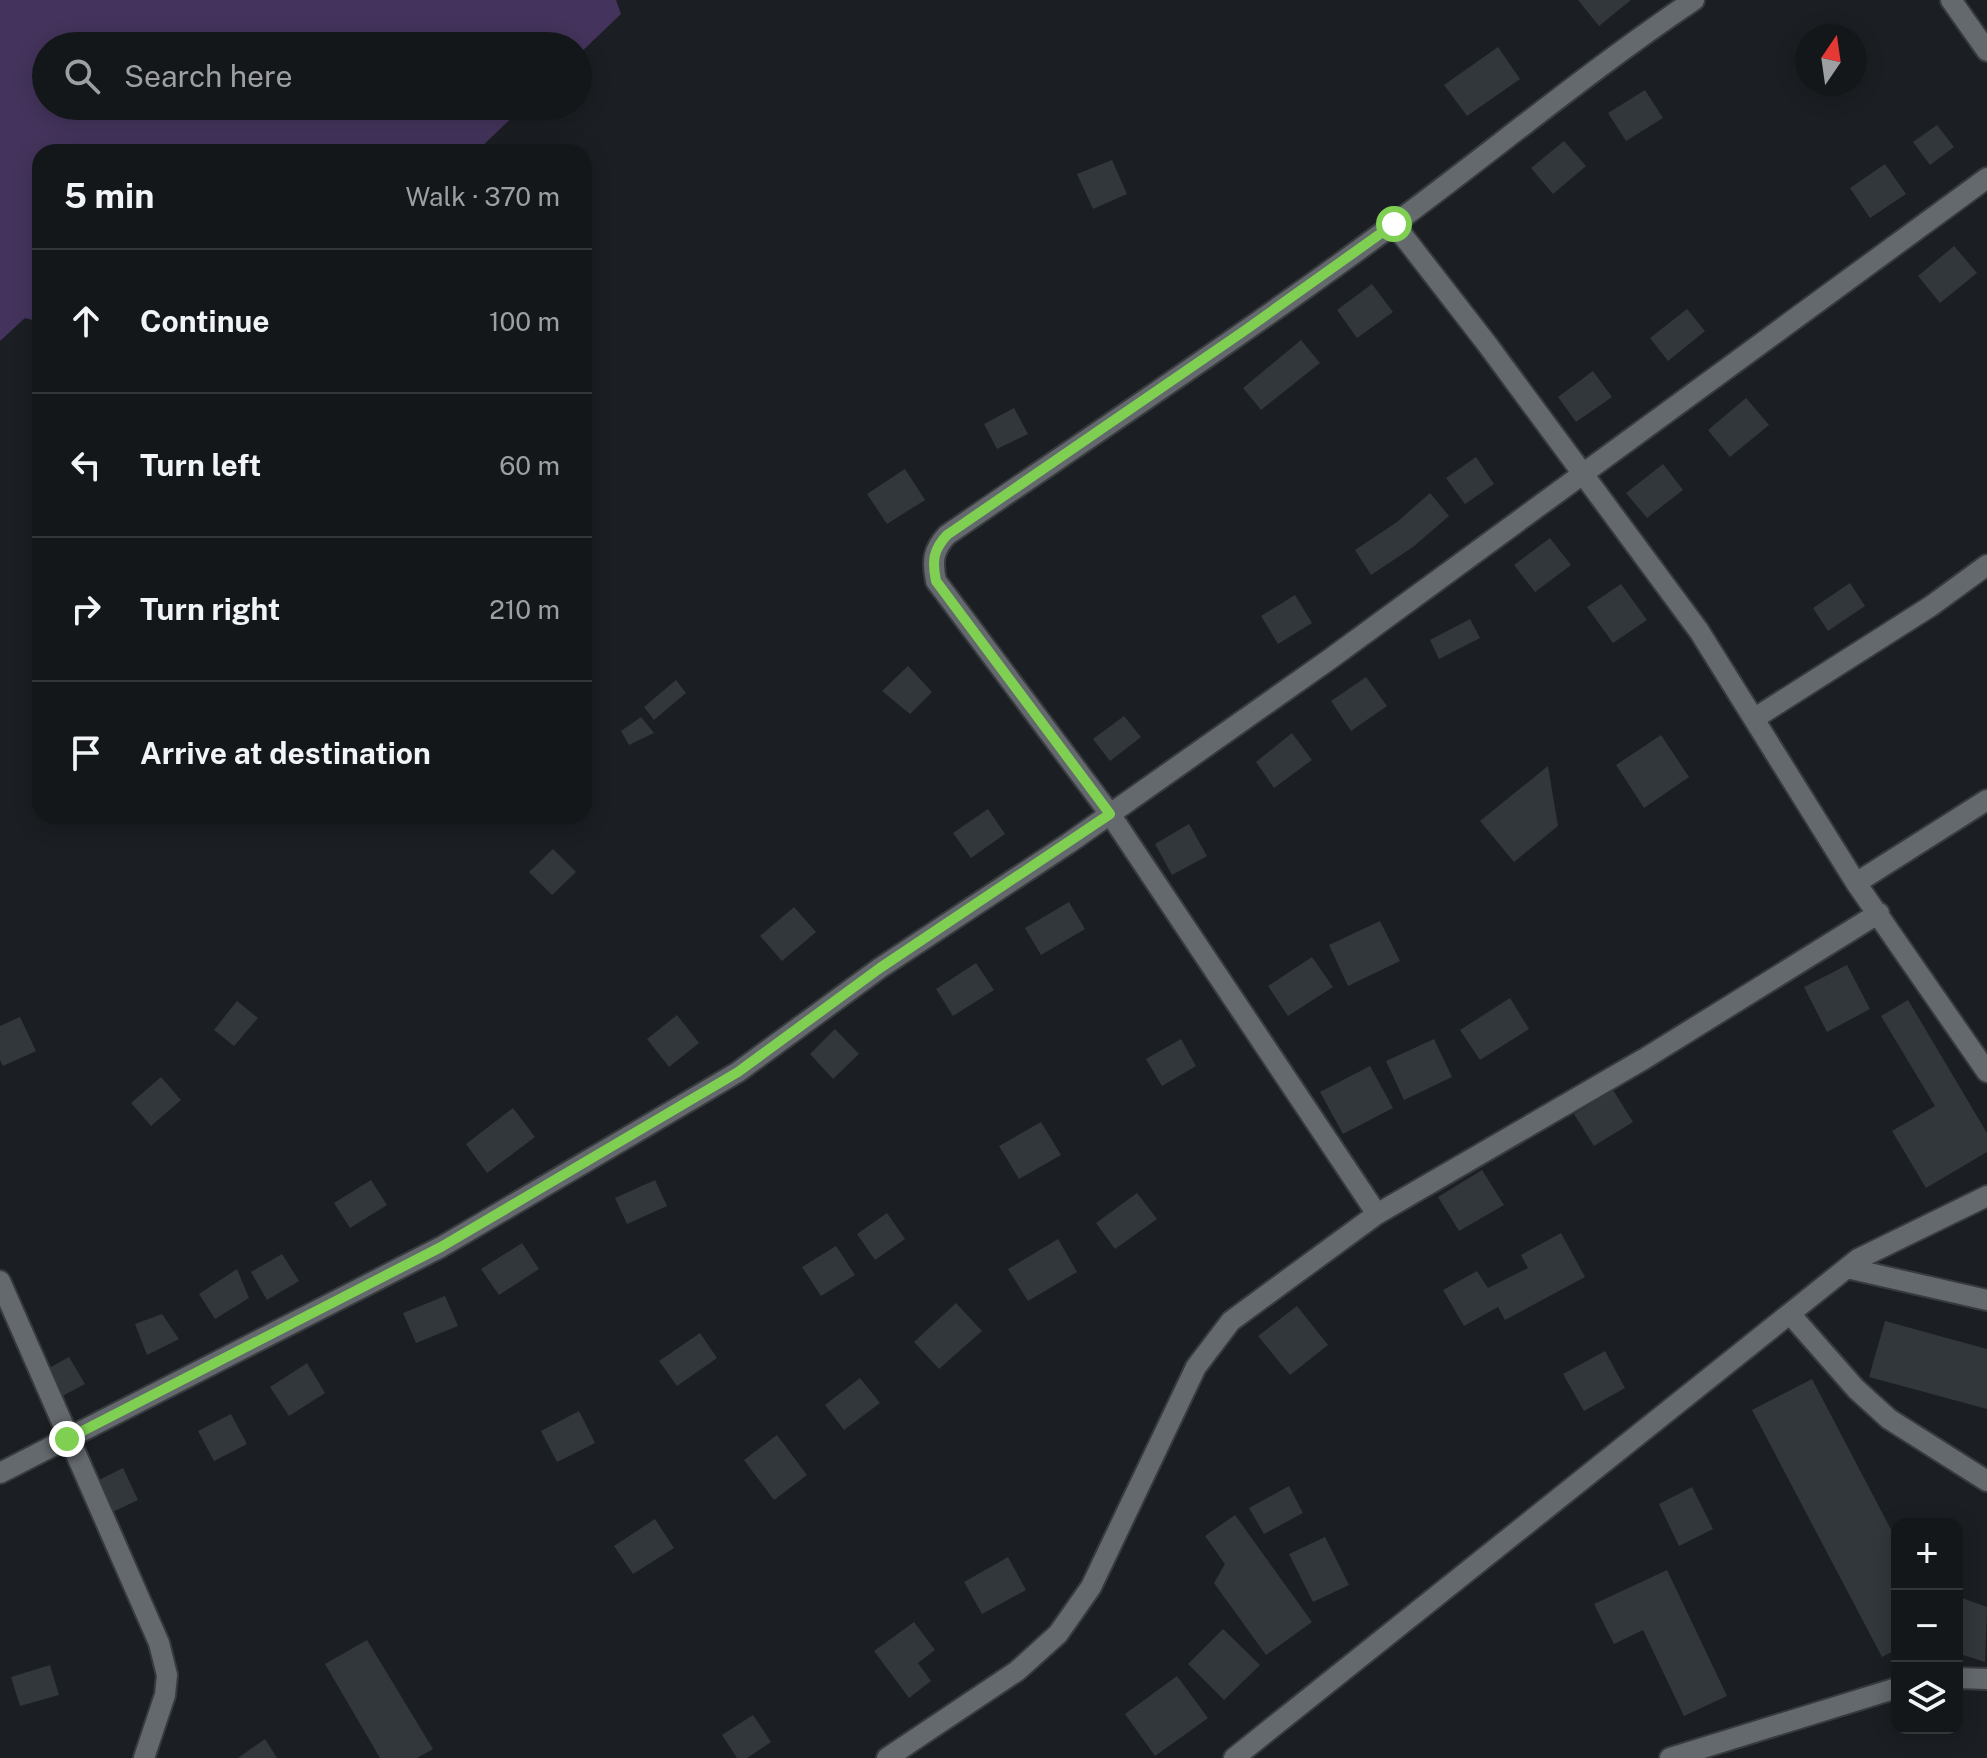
<!DOCTYPE html>
<meta charset="utf-8">
<style>
body{margin:0;font-family:"Public Sans",sans-serif;background:#212427;color:#f1f3f6}
.controls{position:absolute;right:24px;bottom:24px;display:grid;overflow:hidden;border-radius:16px;box-shadow:0 4px 20px #0003}
.controls button{width:72px;height:72px;display:grid;place-items:center;padding:0;border:0;border-bottom:2px solid #333639;background:#14171a;color:#f1f3f6;font:40px sans-serif}
.compass{position:absolute;left:1795px;top:24px;width:72px;height:72px;border-radius:50%;background:#14171a;box-shadow:0 4px 20px #0003;rotate:13deg}
.stop{position:absolute;width:24px;height:24px;margin:-18px;border:6px solid #7fd052;border-radius:50%;background:#fff}
.stop.end{background:#7fd052;border-color:#fff;box-shadow:0 2px 8px #0008}
.list{margin:0;padding:0;list-style:none}
h2{display:flex;justify-content:space-between;align-items:center;height:104px;margin:0;padding:0 32px;font-size:34px}
h2 small{font-size:26px;font-weight:400;color:#9d9fa2}
.list li{display:grid;grid-template-columns:52px 1fr auto;gap:24px;align-items:center;box-sizing:border-box;height:144px;padding:0 32px;border-top:2px solid #333639}
.list b{display:block;font-size:30px;white-space:nowrap}
.list em{font-size:26px;font-style:normal;color:#9d9fa2}
.icon{flex:none;width:44px;height:44px;fill:none;stroke:currentColor;stroke-width:2;stroke-linecap:round;stroke-linejoin:round}
.map{position:relative;flex:none;width:1987px;height:1758px;overflow:hidden}
.search{position:absolute;background:#14171a;box-shadow:0 4px 20px #0003;left:32px;top:32px;width:560px;height:88px;display:flex;align-items:center;gap:20px;box-sizing:border-box;padding:0 28px;border-radius:44px;color:#9d9fa2;font-size:30px}
.panel{position:absolute;background:#14171a;box-shadow:0 4px 20px #0003;left:32px;top:144px;width:560px;height:680px;border-radius:24px}
.map>svg:first-child{display:block}
</style>
<div class="map">
<svg width="1987" height="1758" viewBox="0 0 1987 1758">
<rect width="100%" height="100%" fill="#1b1f23"/>
<!-- green -->
<path fill="#44345d" d="M0 0H616L621 14 578 55V46H46V106H524L476 152H40V322L25 318 0 341Z"/>
<!-- building -->
<path fill="#31373a" d="M1578 0H1631L1599 26Z
M1498 47 1520 79 1467 116 1444 85Z
M1645 90 1663 118 1626 141 1608 113Z
M1937 125 1954 147 1930 165 1913 142Z
M1564 141 1586 166 1553 194 1531 168Z
M1112 160 1127 194 1093 209 1077 174Z
M1885 164 1906 194 1870 218 1850 188Z
M1954 246 1977 273 1940 303 1918 276Z
M1372 284 1393 312 1357 338 1337 310Z
M1687 309 1705 331 1668 361 1650 338Z
M1301 340 1320 363 1261 410 1243 388Z
M1593 371 1612 397 1576 422 1558 397Z
M1746 398 1769 425 1730 457 1708 430Z
M1014 408 1028 434 997 449 984 424Z
M1476 457 1494 484 1465 504 1446 478Z
M1663 464 1683 490 1647 518 1626 493Z
M905 469 925 500 887 524 867 494Z
M1430 493 1449 516 1413 547 1371 575 1355 550 1397 522Z
M1550 538 1571 565 1535 592 1514 565Z
M1850 583 1865 606 1828 631 1813 608Z
M1621 584 1647 620 1613 643 1587 607Z
M1295 595 1312 623 1278 644 1261 616Z
M1470 619 1480 638 1439 659 1430 640Z
M908 666 932 692 910 714 882 691Z
M1366 677 1387 706 1351 731 1331 701Z
M676 680 686 693 654 720 644 707Z
M1124 716 1141 737 1110 761 1093 739Z
M641 717 654 733 629 745 621 731Z
M1292 733 1312 760 1274 788 1256 762Z
M1661 735 1689 777 1644 808 1616 765Z
M1548 766 1558 826 1514 862 1480 821Z
M988 809 1005 834 971 858 953 833Z
M1189 824 1207 856 1172 875 1155 844Z
M553 849 576 872 552 895 529 872Z
M1069 902 1085 929 1041 955 1025 928Z
M794 907 816 932 782 961 760 936Z
M1380 921 1400 961 1348 986 1329 945Z
M1312 957 1333 987 1288 1016 1268 986Z
M976 963 994 990 953 1016 936 989Z
M1847 965 1870 1009 1827 1032 1804 987Z
M1510 998 1529 1029 1480 1060 1460 1030Z
M1908 1000 1987 1133V1152L1926 1188 1892 1131 1935 1106 1881 1016Z
M237 1001 258 1018 234 1046 214 1030Z
M677 1015 699 1043 669 1067 647 1039Z
M20 1017 36 1051 3 1066 0 1060V1026Z
M835 1029 859 1054 833 1079 810 1054Z
M1181 1039 1196 1066 1162 1086 1146 1059Z
M1434 1039 1452 1077 1404 1100 1386 1061Z
M1370 1066 1393 1108 1343 1134 1320 1092Z
M161 1077 181 1100 151 1126 131 1103Z
M1613 1090 1633 1122 1594 1146 1574 1114Z
M513 1108 535 1137 487 1173 466 1144Z
M1041 1122 1061 1155 1019 1179 999 1146Z
M1482 1170 1504 1205 1459 1231 1438 1197Z
M371 1180 387 1205 350 1228 334 1203Z
M655 1180 667 1206 627 1224 615 1198Z
M1137 1193 1157 1219 1115 1249 1096 1223Z
M887 1213 905 1239 875 1260 857 1234Z
M1561 1233 1585 1277 1505 1320 1498 1307 1464 1326 1443 1290 1477 1271 1488 1288 1528 1268 1521 1255Z
M1058 1239 1077 1272 1028 1301 1008 1269Z
M522 1243 539 1269 499 1295 481 1269Z
M836 1246 855 1275 821 1296 802 1267Z
M282 1254 299 1281 267 1300 251 1272Z
M237 1269 249 1298 215 1319 199 1294Z
M445 1296 458 1326 416 1343 403 1313Z
M956 1303 982 1331 939 1369 914 1342Z
M1297 1306 1328 1345 1290 1375 1258 1336Z
M162 1314 179 1339 147 1355 135 1324Z
M1885 1321 1987 1349V1409L1869 1377Z
M700 1333 717 1358 677 1386 659 1361Z
M1605 1351 1625 1388 1584 1411 1563 1374Z
M69 1357 85 1384 57 1399 42 1372Z
M307 1363 325 1393 289 1416 270 1387Z
M860 1378 880 1403 844 1430 825 1405Z
M1812 1379 1897 1541V1649L1882 1657 1752 1410Z
M579 1411 595 1443 557 1462 541 1431Z
M231 1414 247 1444 214 1461 198 1431Z
M777 1435 807 1475 774 1500 744 1460Z
M123 1468 138 1500 104 1516 89 1485Z
M1289 1486 1303 1513 1264 1534 1249 1508Z
M1692 1487 1713 1529 1679 1546 1659 1504Z
M1235 1515 1312 1622 1266 1655 1214 1583 1225 1564 1205 1536Z
M655 1519 674 1548 633 1574 614 1546Z
M1325 1537 1349 1585 1313 1602 1289 1554Z
M1008 1557 1026 1590 982 1614 964 1582Z
M1667 1570 1727 1696 1684 1716 1643 1630 1614 1644 1594 1604Z
M1962 1598 1987 1607 1985 1662 1957 1653V1613Z
M914 1622 935 1650 918 1663 931 1681 909 1698 874 1651Z
M1223 1629 1260 1665 1224 1700 1188 1664Z
M367 1640 433 1749 417 1758H380L325 1664Z
M50 1665 59 1695 20 1706 11 1677Z
M1177 1676 1208 1718 1155 1756 1125 1714Z
M753 1715 771 1742 747 1758H737L722 1735Z
M265 1739 277 1758H238Z"/>
<g fill="none" stroke-linecap="round" stroke-linejoin="round">
<defs>
<path id="minor" d="M1951 0 1987 51
M1394 224 1487 344 1699 631 1856 883 1987 1072
M1755 718 1931 606 1987 565
M1856 883 1987 800
M1377 1214 1110 814 936 581C932 561 933 550 947 535 1097 432 1248 332 1394 224 1494 150 1590 70 1694 0
M1847 1268 1987 1300
M0 1281 159 1643 167 1675 165 1695 144 1758
M1791 1315 1856 1389 1889 1419 1987 1481
M0 1473 441 1247 738 1072 880 968 1069 843 1330 659 1987 178
M1957 1678 1987 1679
M887 1758 1017 1671 1058 1634 1091 1587 1196 1367 1231 1321 1377 1214 1644 1059 1879 913
M1234 1758 1858 1259 1987 1196
M1670 1758 1897 1688"/>
</defs>
<!-- minor casing -->
<use href="#minor" stroke="#383b3e" stroke-width="24"/>
<!-- minor -->
<use href="#minor" stroke="#64696e" stroke-width="20"/>
</g>
<g fill="none" stroke-linecap="round" stroke-linejoin="round">
<!-- route -->
<path stroke="#7fd052" stroke-width="10" d="M67 1439 441 1247 738 1072 880 968 1110 814 936 581C932 561 933 550 947 535L1244 331 1394 224"/>
</g>
</svg>
<div class="controls">
<button>+</button>
<button>−</button>
<button><svg class="icon" aria-label="layers" viewBox="0 0 24 24"><path d="M12 4l9 5-9 5-9-5zM3 14l9 5 9-5"/></svg></button>
</div>
<svg class="compass" viewBox="-18 -18 36 36"><path d="M0-13l5 13h-10z" fill="#e53935"/><path d="M0 13l5-13h-10z" fill="#9d9fa2"/></svg>
<div class="stop" style="left:1394px;top:224px"></div>
<div class="stop end" style="left:67px;top:1439px"></div>
<div class="search"><svg class="icon" aria-label="search" viewBox="0 0 24 24"><circle cx="10" cy="10" r="6"/><path d="M15 15l6 6"/></svg>Search here</div>
<section class="panel">
<h2>5 min<small>Walk · 370 m</small></h2>
<ul class="list">
<li><svg class="icon" aria-label="ahead" viewBox="0 0 24 24"><path d="M12 20V5M6 11l6-6 6 6"/></svg><div><b>Continue</b></div><em>100 m</em></li>
<li><svg class="icon" aria-label="left" viewBox="0 0 24 24"><path d="M17 20v-9H6M10 6l-5 5 5 5"/></svg><div><b>Turn left</b></div><em>60 m</em></li>
<li><svg class="icon" aria-label="right" viewBox="0 0 24 24"><path d="M7 20v-9h11M14 6l5 5-5 5"/></svg><div><b>Turn right</b></div><em>210 m</em></li>
<li><svg class="icon" aria-label="arrive" viewBox="0 0 24 24"><path d="M6 21V4h12l-3 4 3 4H6"/></svg><div><b>Arrive at destination</b></div></li>
</ul>
</section>
</div>
